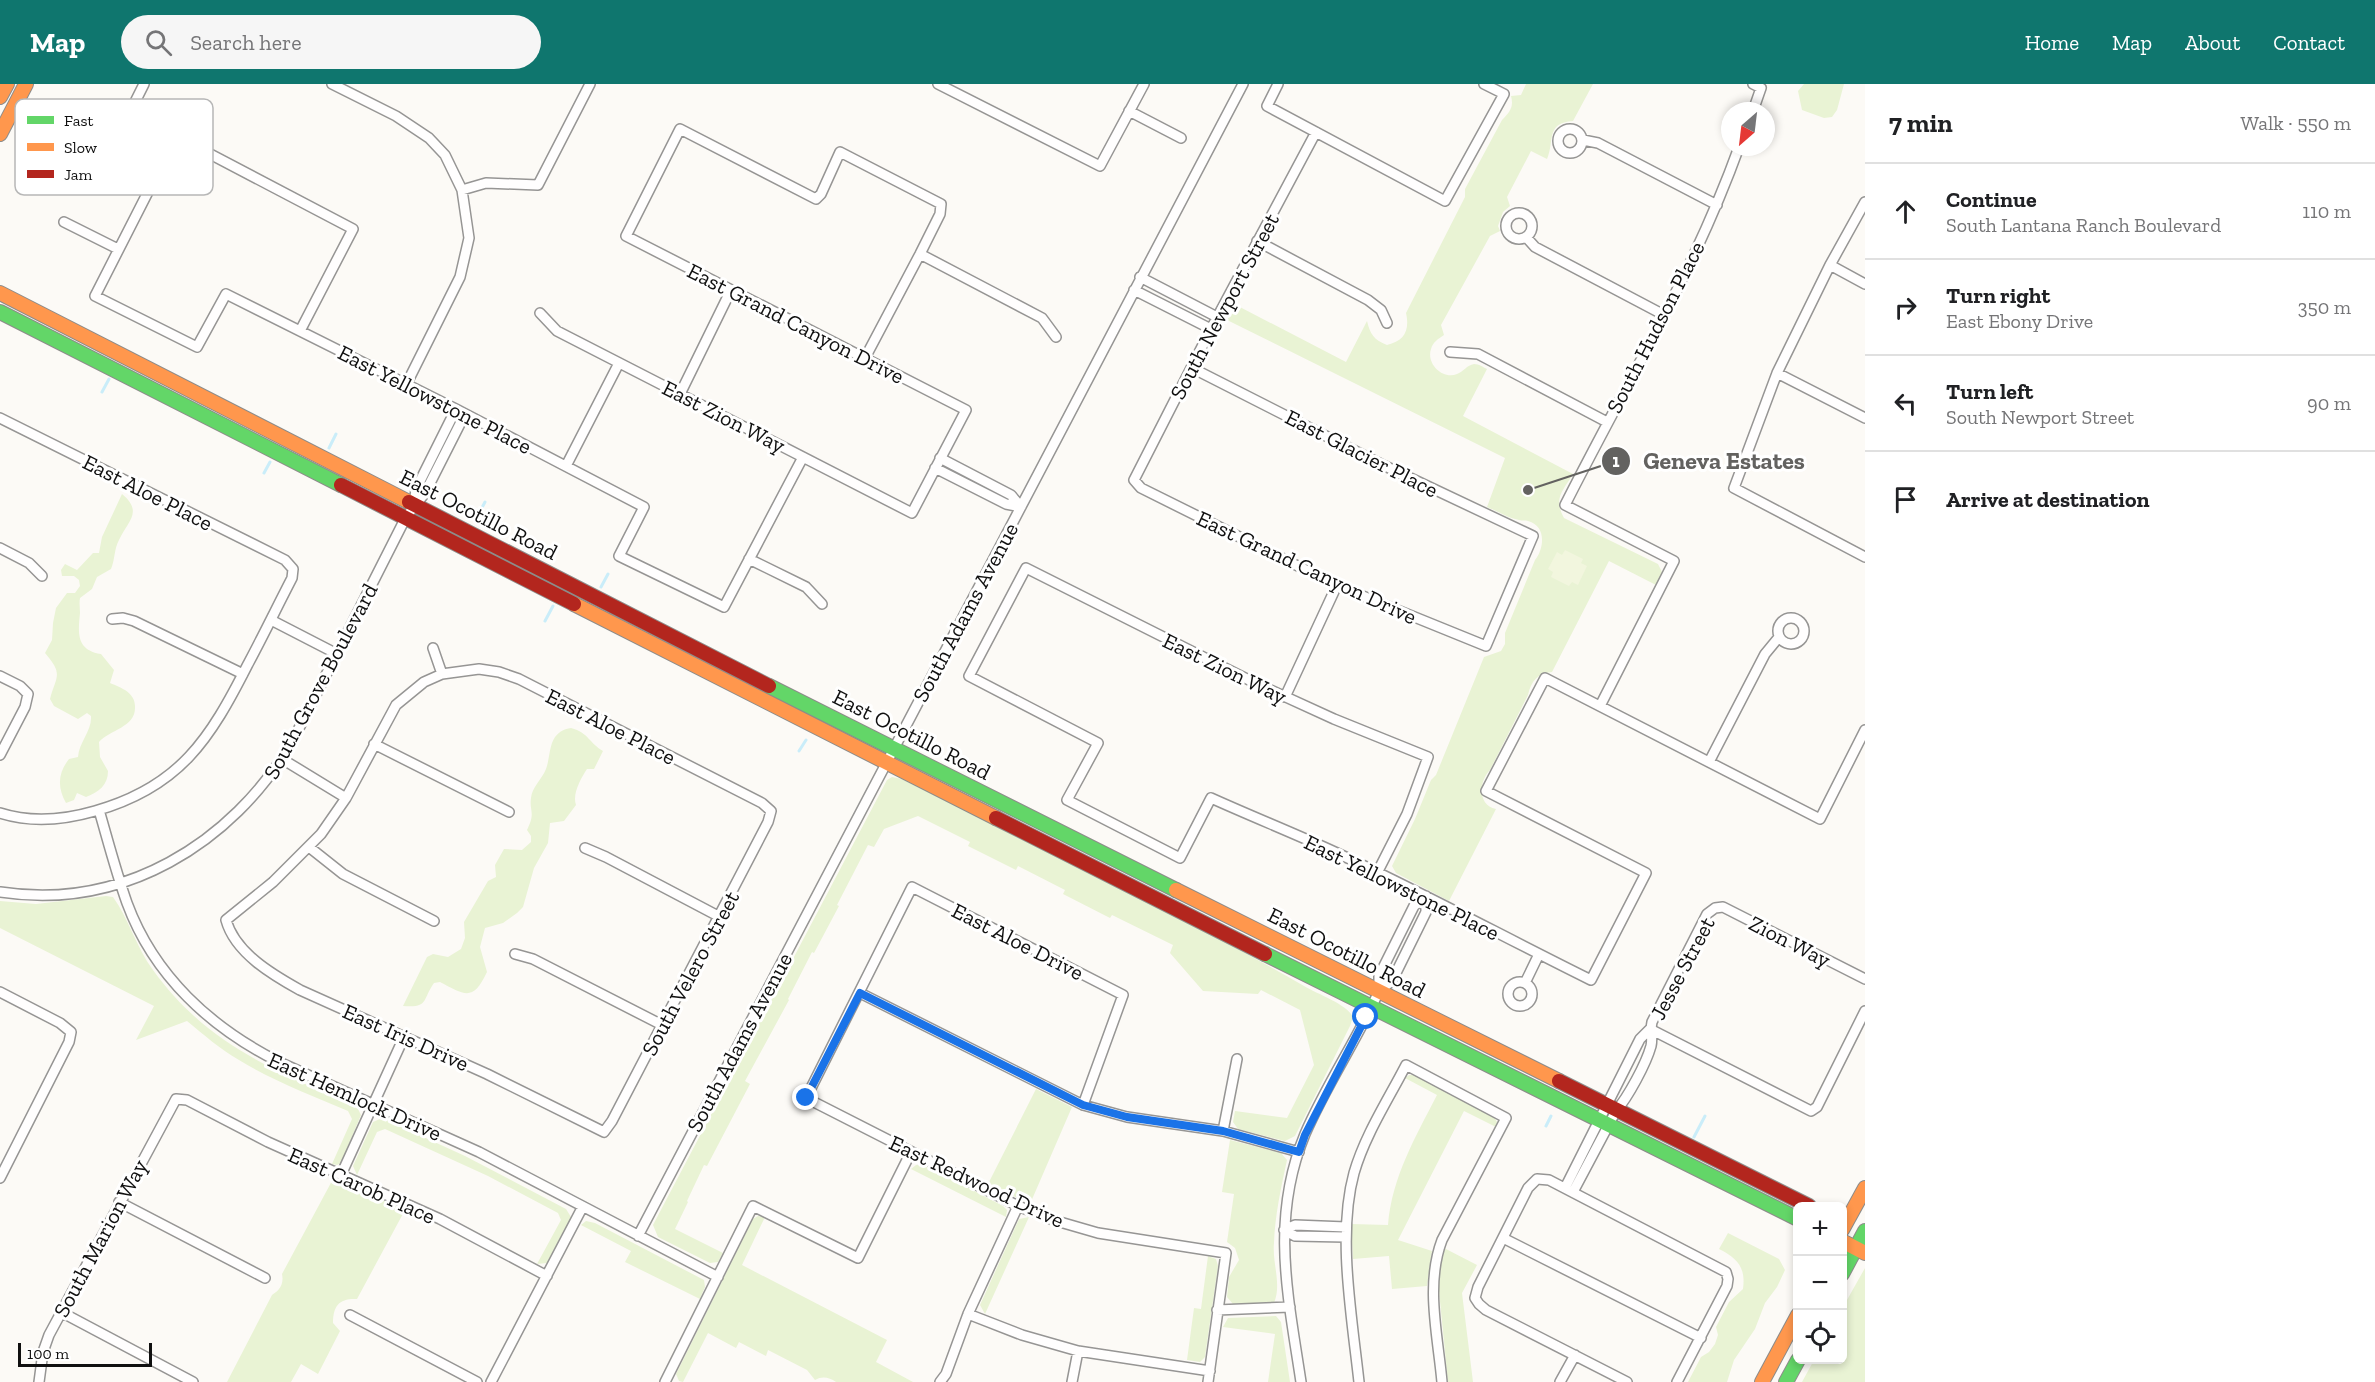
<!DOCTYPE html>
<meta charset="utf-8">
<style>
body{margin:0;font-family:"Zilla Slab",serif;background:#f6f6f6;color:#202124}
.controls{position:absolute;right:18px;bottom:18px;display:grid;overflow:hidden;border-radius:9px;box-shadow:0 3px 9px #0003}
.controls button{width:54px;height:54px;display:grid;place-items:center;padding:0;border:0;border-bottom:2px solid #e0e0e0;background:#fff;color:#202124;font:30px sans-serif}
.compass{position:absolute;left:1721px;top:18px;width:54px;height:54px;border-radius:50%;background:#fff;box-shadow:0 3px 9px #0003;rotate:208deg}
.scale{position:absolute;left:18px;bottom:15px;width:134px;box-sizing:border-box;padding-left:6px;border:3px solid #101010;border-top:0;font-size:16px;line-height:21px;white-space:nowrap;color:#101010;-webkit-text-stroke:4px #fff;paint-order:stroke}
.stop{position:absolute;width:18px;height:18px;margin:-14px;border:4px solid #1a73e8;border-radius:50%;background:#fff}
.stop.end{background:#1a73e8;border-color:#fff;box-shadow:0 2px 6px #0008}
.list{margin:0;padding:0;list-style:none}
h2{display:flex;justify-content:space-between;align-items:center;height:78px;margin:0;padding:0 24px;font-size:26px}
h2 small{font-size:20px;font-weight:400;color:#757577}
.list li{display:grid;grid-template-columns:39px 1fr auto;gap:18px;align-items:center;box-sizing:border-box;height:96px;padding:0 24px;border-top:2px solid #e0e0e0}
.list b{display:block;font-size:22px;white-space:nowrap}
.list p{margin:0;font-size:20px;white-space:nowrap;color:#757577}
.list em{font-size:20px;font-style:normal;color:#757577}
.icon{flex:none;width:33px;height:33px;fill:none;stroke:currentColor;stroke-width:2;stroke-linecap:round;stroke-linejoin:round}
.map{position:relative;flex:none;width:1865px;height:1298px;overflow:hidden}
header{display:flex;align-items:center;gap:36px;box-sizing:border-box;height:84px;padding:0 30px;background:#0f766e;color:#fff}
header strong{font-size:28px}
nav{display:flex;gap:33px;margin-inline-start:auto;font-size:21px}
.search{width:420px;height:54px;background:#f6f6f6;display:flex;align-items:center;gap:15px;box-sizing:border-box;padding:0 21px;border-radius:33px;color:#757577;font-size:22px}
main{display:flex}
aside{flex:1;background:#fff}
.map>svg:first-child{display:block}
</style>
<header>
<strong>Map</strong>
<div class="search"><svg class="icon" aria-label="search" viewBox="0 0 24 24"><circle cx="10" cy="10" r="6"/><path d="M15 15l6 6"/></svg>Search here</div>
<nav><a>Home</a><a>Map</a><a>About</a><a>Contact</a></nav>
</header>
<main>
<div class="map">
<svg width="1865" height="1298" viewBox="0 0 1865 1298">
<rect width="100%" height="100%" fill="#fcfaf6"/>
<!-- green -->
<path fill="#e9f3d4" d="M1526 0H1593L1573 37C1545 39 1555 57 1547 75L1531 67 1507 113 1510 122 1503 128 1498 142 1500 147 1490 152 1441 241 1444 251C1438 255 1433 258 1431 265 1426 280 1443 296 1457 290 1463 288 1467 281 1474 280 1479 280 1483 283 1487 285L1463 332 1573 390C1563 407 1553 414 1564 434L1658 480 1662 488 1656 501 1609 477 1552 588C1538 589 1531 597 1528 611L1490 686C1479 697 1477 721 1496 725L1449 817 1396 789 1392 782 1415 735 1431 696 1436 691 1484 573 1501 567 1505 560V549L1535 476C1544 465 1547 442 1528 437 1525 436 1522 437 1519 436 1508 434 1497 427 1487 423L1505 374 1227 236 1236 221 1346 278 1367 237C1370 250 1374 256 1387 261 1404 257 1410 247 1406 229L1465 113V105L1502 36C1510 28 1514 23 1511 12L1521 11Z
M1804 0H1844L1837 26 1832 33 1824 34 1802 26 1798 7Z
M122 410C144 428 127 438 119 456 114 465 115 476 111 485L97 493 92 505 80 514C79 520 80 524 80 529 78 549 76 566 101 570L114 586 110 599C122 604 136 609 135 624 135 643 110 646 99 658L100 673 108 687C108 701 99 708 86 713L77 709 74 716 66 719C57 703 58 689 69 675L78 673C79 658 92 647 91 632L87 629 78 635 54 622 50 615C56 592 64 591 45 569L52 556 53 539 56 524 67 509H75L80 502 79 496 74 492H62L61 486 65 480 77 486 93 469H99L102 453Z
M571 644C589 649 589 659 603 667L594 685H587C581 694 572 710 576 721L564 737 550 739 548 759 534 784 523 823 517 829 503 839 485 844 480 863 487 888C473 918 465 911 440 898L434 899C422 916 429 924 403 922L427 873 433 870 448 873 461 865 465 854 464 838 488 797 496 793 495 781 504 765 522 766 531 758V752L527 746C536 728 529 728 531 714 532 703 542 695 546 685 550 674 549 662 555 653 560 647 564 645 571 644Z
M892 693 902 695C1037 762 1174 827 1304 902 1317 910 1347 920 1353 933L1350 942 1295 1052 1285 1057 1238 1045 1233 1038 1235 1027 1287 1034 1314 981 1300 926 1261 906 1258 910 1203 907 1170 869 1173 861 1112 831 1110 834 1063 810 1065 806 1018 782 1016 786 968 762 970 758 918 732 884 745 874 763 868 761 837 821 839 822 814 869 812 868 788 915 789 916 745 997 750 1000 707 1082 704 1081 687 1117 688 1118 675 1145 723 1169 718 1178 710 1179 658 1153 653 1141 887 696Z
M106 812 113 813C129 835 136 863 153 886 208 962 275 986 357 1023L361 1031 341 1079 337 1081 332 1080 352 1035 348 1027C311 1011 273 997 239 976 220 965 204 951 187 937L136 956 154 922 0 844V817L36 820Z
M1409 991H1414L1494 1033 1497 1038 1496 1043 1464 1027 1398 1156 1432 1167 1427 1202 1392 1205 1389 1172 1353 1175 1351 1140 1388 1141C1392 1093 1415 1054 1437 1011L1405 994Z
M1036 1005 1072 1023 1030 1120 988 1100Z
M382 1034 465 1072 566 1125 571 1133 547 1179 537 1180 561 1136 558 1129 488 1092 385 1045 377 1048 357 1091 353 1082 373 1038Z
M1230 1056 1281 1069 1287 1076C1281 1104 1275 1131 1274 1159 1272 1179 1282 1200 1274 1219L1233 1220 1227 1213 1229 1193 1239 1176 1235 1164 1227 1158 1234 1110 1222 1108Z
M923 1080 1003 1122 1007 1126 1006 1133 911 1085 916 1081Z
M333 1095 405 1126 357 1215C340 1214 333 1221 333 1239L340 1247 318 1290 301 1280 291 1298H227L272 1211C280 1206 284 1200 282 1190Z
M758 1132 765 1133 742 1181 887 1256 876 1278 913 1298H836C829 1293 822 1292 815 1296L807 1286 768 1266 766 1272 739 1258 736 1264 708 1249 683 1298 679 1297 676 1290 753 1135Z
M1029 1133 985 1230 980 1221 1019 1135Z
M586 1137 595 1139 704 1196 705 1203 700 1215 625 1178 631 1167 581 1141Z
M1728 1149 1779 1175 1785 1186 1777 1203 1765 1219 1755 1245 1734 1276 1727 1298H1688L1701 1273 1709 1268 1715 1260 1718 1251 1716 1243 1729 1218 1743 1205C1746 1183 1737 1174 1719 1165Z
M1444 1164 1477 1181 1462 1209 1473 1298H1448L1438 1197Z
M1208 1172 1216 1175 1218 1182 1205 1273 1200 1278 1187 1276 1194 1224 1201 1225Z
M1865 1184V1298H1802L1814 1276H1842L1843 1223Z
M1276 1232 1281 1238 1290 1298H1268L1275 1250 1223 1243 1228 1234Z"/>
<!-- pitch -->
<path fill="#f2f6de" d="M1565 466 1583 475 1581 479 1587 482 1578 501 1572 498 1569 502 1551 493 1553 488 1548 485 1557 468 1562 471Z"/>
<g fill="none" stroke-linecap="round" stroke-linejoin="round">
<!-- stream -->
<path stroke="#caedf9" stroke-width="3" d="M102 308 109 295
M329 364 336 350
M264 389 270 378
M477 433 485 418
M601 503 608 490
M545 537 553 522
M799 667 806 656
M1546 1042 1551 1032
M1694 1053 1705 1032"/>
<defs>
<path id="street" d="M144 0 130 28 353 145 300 247
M332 0 396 32 429 54 445 71 462 106 469 154 460 193 406 301
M938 0 1100 82 1144 0
M1278 0 1267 22 1445 117 1504 10 1484 0
M1129 27 1181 54
M1753 27 1761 4 1753 0
M1558 57a12 12 0 1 1 24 0a12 12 0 1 1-24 0Z
M176 53 95 212 197 263 226 210 456 325 644 423 619 472 724 523 803 373
M1583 56 1598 59 1717 121
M462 106 486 99 538 101 590 0
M1865 118 1830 181 1777 289 1734 404 1865 473
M1506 142a13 13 0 1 1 26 0a13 13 0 1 1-26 0Z
M64 138 118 165
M1526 153 1535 163 1664 231
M1257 157 1368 216 1381 226 1387 239
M920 170 1042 234 1056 253
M1830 181 1865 200
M1140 193 1217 233
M1134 206 1211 245
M540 229 557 247 912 429 966 326 626 152 680 45 816 115 821 110 840 68 941 120 940 130 920 170 865 274
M1450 268 1478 270 1607 338
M1192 284 1385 382 1533 452 1486 562 1338 502 1141 404 1134 396 1211 245 1316 48
M1777 289 1865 334
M680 310 731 206
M0 334 285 476 293 485 292 494C277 523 263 552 248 580 210 655 180 703 95 727 64 736 31 739 0 729
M940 374 1011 411 1021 423
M566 382 619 279
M935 384 1006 420 1021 423
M414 421 416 405 456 325
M0 464 29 479 42 492
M749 475 806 503 822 520
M1778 547a13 13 0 1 1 26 0a13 13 0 1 1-26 0Z
M112 535 123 534 134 537 243 590
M271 536 337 570
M433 564 442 590
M479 585 499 588 519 595 762 719 771 727 768 738 612 1037 604 1048 487 990 300 906C273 891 235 869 226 836L273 798 321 750 346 714 396 621 424 598 442 590Z
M0 592 20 602 28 610 25 623 0 671
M1285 613 1337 501
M1600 622 1674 477 1565 421C1625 302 1694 188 1739 63
M374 660 509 728
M282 675 346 714
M1709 678 1765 570 1779 553
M99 726C108 757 116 788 127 819 154 892 211 944 279 978L479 1068 718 1193
M309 763 343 790 434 837
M585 764 606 773 720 833
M1377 789 1407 730 1428 673 1334 635 1253 598 1026 484 969 592 1098 659 1067 716 1180 774 1211 714C1253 733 1296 750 1337 769 1423 809 1506 854 1591 896L1646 789 1486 707 1545 594 1820 735 1865 646
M0 808C122 827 232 760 292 658L406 433 425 409 465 330
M515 870 533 875 662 941
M1508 910a12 12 0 1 1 24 0a12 12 0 1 1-24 0Z
M1525 899 1539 870
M1379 907 1392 897 1426 828V812
M0 908 60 939 71 948 69 958 0 1094
M860 909 1083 1021 1127 1033 1223 1047 1299 1068
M1650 945 1811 1027 1817 1023 1865 927
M1083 1021 1123 911 912 803 806 1014 1018 1122 1053 1136 1098 1149 1226 1169 1208 1298
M1223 1047 1237 975
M341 1091 404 953
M1565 1104 1640 955 1650 945
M1573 1108 1616 1027C1628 1013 1646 980 1651 962 1653 954 1650 946 1652 938L1707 830 1715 824 1723 823 1865 895
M119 1118 265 1194
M1284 1146 1295 1152 1345 1153
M1284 1146 1295 1141 1346 1143
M638 1152 1243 0
M1503 1154 1701 1254
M1217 1226 1290 1223
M61 1228 193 1298
M968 1230 1022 1251 1078 1267 1210 1287
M350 1231 477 1298
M39 1298 43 1268 49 1251 176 1015 187 1016 268 1058 440 1135 547 1192
M491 1298 582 1124
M665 1298 753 1122 858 1174 911 1068
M940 1298 946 1290 968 1230 1018 1122
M1072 1298 1078 1267
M1301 1298C1288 1211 1270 1135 1305 1050 1326 1001 1357 956 1379 907V892L1414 822 1426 812
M1359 1298C1352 1233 1337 1151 1354 1089 1365 1051 1388 1016 1406 981L1506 1034 1442 1156C1425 1201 1438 1252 1442 1298
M1560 1298 1575 1271
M1627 1298 1486 1226 1479 1220 1475 1214 1478 1203 1528 1104 1537 1095 1549 1096 1726 1188 1728 1195 1727 1202 1677 1298"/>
<path id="fast" d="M0 228 341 401
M769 602 1176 806
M1265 870 1798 1135
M1842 1190 1865 1147
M1786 1298 1798 1276"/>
<path id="slow" d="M0 13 7 0
M0 50 26 0
M0 209 409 418
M574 520 996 734
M1176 806 1559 997
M1842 1146 1865 1104
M1842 1157 1865 1169
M1762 1298 1798 1231"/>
<path id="jam" d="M341 401 574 520
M409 418 769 602
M996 734 1265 870
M1559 997 1809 1122"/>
</defs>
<!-- street casing -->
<use href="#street" stroke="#969594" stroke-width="12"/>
<!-- fast casing -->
<use href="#fast" stroke="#8d8c8a" stroke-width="16"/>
<!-- slow casing -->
<use href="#slow" stroke="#8d8c8a" stroke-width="16"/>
<!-- jam casing -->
<use href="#jam" stroke="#8d8c8a" stroke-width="16"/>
<!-- street -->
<use href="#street" stroke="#fffefe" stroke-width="9"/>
<!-- fast -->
<use href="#fast" stroke="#63d668" stroke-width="14"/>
<!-- slow -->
<use href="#slow" stroke="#ff974d" stroke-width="14"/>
<!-- jam -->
<use href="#jam" stroke="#b3261e" stroke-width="14"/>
</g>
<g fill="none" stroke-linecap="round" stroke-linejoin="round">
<!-- route -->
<path stroke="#1a73e8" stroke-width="8" d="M806 1014 860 909 1083 1021 1127 1033 1223 1047 1299 1068 1305 1051 1366 933"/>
</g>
<g text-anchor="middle" stroke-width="6" stroke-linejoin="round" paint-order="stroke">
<!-- street labels -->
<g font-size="22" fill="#101010" stroke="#fff">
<text transform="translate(1224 222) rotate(-62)" y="8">South Newport Street</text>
<text transform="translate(796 239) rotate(27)" y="8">East Grand Canyon Drive</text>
<text transform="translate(1655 243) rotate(-63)" y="8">South Hudson Place</text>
<text transform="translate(435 315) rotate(27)" y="8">East Yellowstone Place</text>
<text transform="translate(724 332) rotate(27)" y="8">East Zion Way</text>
<text transform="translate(1362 369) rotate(27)" y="8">East Glacier Place</text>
<text transform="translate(148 408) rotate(27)" y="8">East Aloe Place</text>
<text transform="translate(479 430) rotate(27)" y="8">East Ocotillo Road</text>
<text transform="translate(1307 483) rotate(25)" y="8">East Grand Canyon Drive</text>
<text transform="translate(965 528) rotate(-62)" y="8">South Adams Avenue</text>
<text transform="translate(1225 584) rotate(26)" y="8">East Zion Way</text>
<text transform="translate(320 597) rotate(-62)" y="8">South Grove Boulevard</text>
<text transform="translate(611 642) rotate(27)" y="8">East Aloe Place</text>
<text transform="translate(912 650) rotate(27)" y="8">East Ocotillo Road</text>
<text transform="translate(1402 803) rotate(26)" y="8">East Yellowstone Place</text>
<text transform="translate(1018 857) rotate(27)" y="8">East Aloe Drive</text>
<text transform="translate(1790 857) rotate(27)" y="8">Zion Way</text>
<text transform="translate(1347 868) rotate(27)" y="8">East Ocotillo Road</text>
<text transform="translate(1682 884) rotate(-62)" y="8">Jesse Street</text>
<text transform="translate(690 889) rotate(-62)" y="8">South Velero Street</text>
<text transform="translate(406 953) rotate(24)" y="8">East Iris Drive</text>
<text transform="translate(739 958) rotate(-62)" y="8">South Adams Avenue</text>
<text transform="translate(355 1012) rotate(24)" y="8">East Hemlock Drive</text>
<text transform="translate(977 1097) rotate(25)" y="8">East Redwood Drive</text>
<text transform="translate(362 1101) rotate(24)" y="8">East Carob Place</text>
<text transform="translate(100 1154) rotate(-62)" y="8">South Marion Way</text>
</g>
</g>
<!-- legend -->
<rect x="15" y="15" width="198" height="96" rx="9" fill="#fff" stroke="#b7b7b7" stroke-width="1.5"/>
<rect x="27" y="32" width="27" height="8" fill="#63d668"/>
<rect x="27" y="59" width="27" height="8" fill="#ff974d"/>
<rect x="27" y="86" width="27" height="8" fill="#b3261e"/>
<g font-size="16" fill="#101010">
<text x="64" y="42">Fast</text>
<text x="64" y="69">Slow</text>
<text x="64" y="96">Jam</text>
</g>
<!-- callouts -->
<path fill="none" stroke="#636260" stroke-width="2" d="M1528 406L1616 377"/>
<g fill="#636260" stroke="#fff" stroke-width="2">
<circle cx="1528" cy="406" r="6"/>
<circle cx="1616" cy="377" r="15"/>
</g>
<g font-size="18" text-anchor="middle" font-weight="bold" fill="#fff">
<text x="1616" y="383">1</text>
</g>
<g font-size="24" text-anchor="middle" font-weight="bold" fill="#636260" stroke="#fff" stroke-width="6" stroke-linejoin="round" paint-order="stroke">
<text x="1724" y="385">Geneva Estates</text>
</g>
</svg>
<div class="controls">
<button>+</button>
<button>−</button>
<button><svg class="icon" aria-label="locate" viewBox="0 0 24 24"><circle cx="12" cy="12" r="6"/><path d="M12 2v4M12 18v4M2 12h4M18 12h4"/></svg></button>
</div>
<svg class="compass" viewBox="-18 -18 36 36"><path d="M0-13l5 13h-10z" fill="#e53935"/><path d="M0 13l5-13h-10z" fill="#757577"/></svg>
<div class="scale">100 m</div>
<div class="stop" style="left:1366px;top:933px"></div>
<div class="stop end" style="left:806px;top:1014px"></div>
</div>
<aside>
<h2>7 min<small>Walk · 550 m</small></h2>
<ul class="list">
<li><svg class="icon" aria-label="ahead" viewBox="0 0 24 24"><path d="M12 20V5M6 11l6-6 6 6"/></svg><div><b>Continue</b><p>South Lantana Ranch Boulevard</p></div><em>110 m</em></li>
<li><svg class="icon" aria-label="right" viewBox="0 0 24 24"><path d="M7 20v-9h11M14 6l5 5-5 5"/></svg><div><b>Turn right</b><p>East Ebony Drive</p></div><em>350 m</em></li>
<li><svg class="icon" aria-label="left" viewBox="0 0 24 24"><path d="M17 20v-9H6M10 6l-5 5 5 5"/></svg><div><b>Turn left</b><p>South Newport Street</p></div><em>90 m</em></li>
<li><svg class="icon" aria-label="arrive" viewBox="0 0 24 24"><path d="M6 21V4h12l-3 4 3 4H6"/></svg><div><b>Arrive at destination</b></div></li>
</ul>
</aside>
</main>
